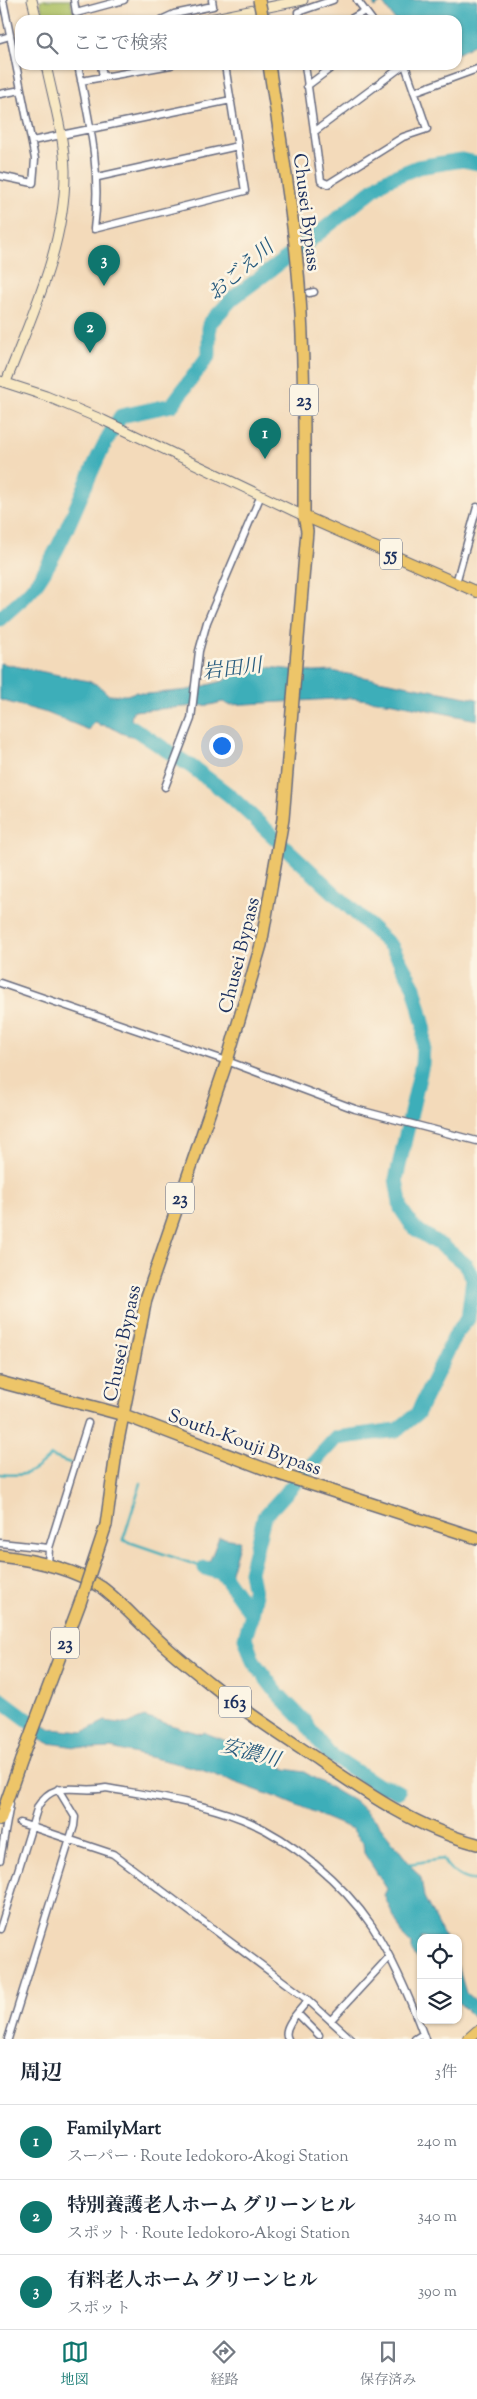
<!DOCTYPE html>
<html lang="ja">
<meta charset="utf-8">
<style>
body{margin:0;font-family:"Sorts Mill Goudy","Noto Serif JP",serif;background:#f6f6f7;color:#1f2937}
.controls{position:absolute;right:15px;bottom:15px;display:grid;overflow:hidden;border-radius:10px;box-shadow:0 1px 4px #0004}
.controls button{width:45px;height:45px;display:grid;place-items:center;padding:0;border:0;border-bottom:1px solid #e0e1e3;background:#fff;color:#1f2937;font:25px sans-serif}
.you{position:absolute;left:221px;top:745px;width:18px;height:18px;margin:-12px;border:4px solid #fff;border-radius:50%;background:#1a73e8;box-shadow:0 0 0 8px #1a73e833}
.badge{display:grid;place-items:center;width:32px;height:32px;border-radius:50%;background:#0f766e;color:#fff;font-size:16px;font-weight:700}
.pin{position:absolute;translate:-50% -41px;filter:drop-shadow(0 1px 2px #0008)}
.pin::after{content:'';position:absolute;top:26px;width:18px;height:15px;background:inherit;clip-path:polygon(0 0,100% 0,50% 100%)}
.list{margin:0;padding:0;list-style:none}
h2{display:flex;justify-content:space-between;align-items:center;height:65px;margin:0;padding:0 20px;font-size:21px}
h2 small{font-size:16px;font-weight:400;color:#747a83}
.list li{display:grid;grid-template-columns:32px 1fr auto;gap:15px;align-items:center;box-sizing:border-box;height:75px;padding:0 20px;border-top:1px solid #e0e1e3}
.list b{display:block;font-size:19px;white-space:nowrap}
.list p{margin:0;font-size:16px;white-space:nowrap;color:#747a83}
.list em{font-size:16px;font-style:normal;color:#747a83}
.icon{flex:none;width:28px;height:28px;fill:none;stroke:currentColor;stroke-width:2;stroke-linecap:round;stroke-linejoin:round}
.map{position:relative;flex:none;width:477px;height:2039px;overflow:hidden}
.search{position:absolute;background:#fff;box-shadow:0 1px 4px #0004;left:15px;right:15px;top:15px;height:55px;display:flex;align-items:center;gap:12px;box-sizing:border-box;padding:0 18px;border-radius:15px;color:#747a83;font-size:19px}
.sheet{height:290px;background:#fff}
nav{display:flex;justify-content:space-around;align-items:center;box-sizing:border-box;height:70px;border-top:1px solid #e0e1e3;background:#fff;font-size:14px;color:#747a83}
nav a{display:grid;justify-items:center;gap:2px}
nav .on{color:#0f766e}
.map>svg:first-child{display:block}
</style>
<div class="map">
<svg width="477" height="2039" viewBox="0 0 477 2039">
<rect width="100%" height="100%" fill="#fcf5e5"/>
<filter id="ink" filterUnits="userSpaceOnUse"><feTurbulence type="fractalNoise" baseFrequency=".02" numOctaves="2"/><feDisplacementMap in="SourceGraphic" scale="10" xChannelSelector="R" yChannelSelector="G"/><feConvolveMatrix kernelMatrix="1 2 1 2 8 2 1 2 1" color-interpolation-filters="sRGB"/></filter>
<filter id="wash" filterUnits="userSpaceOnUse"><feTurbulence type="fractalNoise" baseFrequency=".0096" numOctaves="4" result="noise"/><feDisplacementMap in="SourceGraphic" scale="20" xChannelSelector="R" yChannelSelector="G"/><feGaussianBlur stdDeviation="1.12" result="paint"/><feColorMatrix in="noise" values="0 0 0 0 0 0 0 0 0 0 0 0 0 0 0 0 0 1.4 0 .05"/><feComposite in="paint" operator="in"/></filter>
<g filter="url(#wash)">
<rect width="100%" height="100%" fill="#f3daba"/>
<!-- green -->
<path fill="#acc064" stroke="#647861" d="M40 0H70L75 20H44Z"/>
<!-- water -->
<path fill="#3eaeb9" stroke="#2c6e8c" d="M378 0H477V43L457 54V20H395L382 2 375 7 373 3Z
M0 663 88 681 98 685 109 695H127L135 692 148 694 188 690 223 681 249 665 314 672 332 671 477 699V720L394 703 351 698 229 705 223 702 210 705 133 711 131 719 154 745C145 740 137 737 127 735 117 733 112 725 100 725L95 721 89 730 47 713 0 700Z
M219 1537 240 1541 229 1579 237 1587 232 1591 217 1577 205 1573Z
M13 1705 51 1729 83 1732 105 1721 127 1724 144 1717 201 1734 203 1732 268 1757 285 1769 304 1772 357 1803 377 1822 421 1878 424 1897 445 1938H421L420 1963 411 1950V1944L403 1936 386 1900 384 1895 387 1889 364 1853 363 1843 352 1829 278 1798 196 1768 111 1748 89 1749 49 1743 40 1740Z
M458 1966 466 1993 477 2003V2021L458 2002Z"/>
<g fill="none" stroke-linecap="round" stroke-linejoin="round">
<!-- stream -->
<path stroke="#3eaeb9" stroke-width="2.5" d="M0 1474C27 1477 30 1474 51 1456L70 1463
M141 1483 123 1540 205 1568
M408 1864 443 1859C449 1871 464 1882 477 1880"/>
<!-- river -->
<path stroke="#3eaeb9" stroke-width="15" d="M0 619C12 607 29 595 38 581 73 530 87 467 121 416L172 405 209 355V324L233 298 309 241 384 181 418 167 462 160 477 163
M133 728 192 767 229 795 392 947 414 987 424 1026 422 1064 396 1179 401 1209 414 1228 445 1248 465 1264 473 1278 468 1319 457 1332 417 1414 397 1430 336 1438 264 1517 250 1572 255 1598 252 1615
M205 1568 222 1573 252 1615 245 1638 253 1661 277 1693 304 1721 328 1753 380 1787H388L398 1792
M0 1699 35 1725"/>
</g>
</g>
<g filter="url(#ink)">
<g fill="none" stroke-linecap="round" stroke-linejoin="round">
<defs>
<path id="street" d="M74 0 76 13 124 0
M357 0 372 20
M161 20 174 14 213 6 212 0
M299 20 298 12 333 0
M349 20 365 11
M0 39 10 36
M78 65C89 120 102 172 94 229L245 191 225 65
M101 65 103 77
M305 65 321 181 328 184 403 137 427 129 405 65
M81 81 171 65
M307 86 335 65
M414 92 477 69
M0 94 21 90
M314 132 404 65
M32 141 231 100
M0 176 33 183 35 159 3 0
M98 177 238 146
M309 293 314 292
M456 583 477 507
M165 787 191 719 199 651 207 622 261 495
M0 983 227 1061 355 1109 477 1141
M0 1543 49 1548
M48 1565 49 1548 88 1423
M20 1823 113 1854 308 2000 351 2039
M0 1860 10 1804
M0 1929 38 1806C55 1778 77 1794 106 1788 151 1796 199 1802 242 1819 290 1838 343 1883 372 1926 394 1960 411 2001 425 2039
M298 2014 319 2035
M331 2020 389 1957
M8 2039 74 1826 75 1817 58 1789
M288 2039C281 2027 301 2010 308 2000
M415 2039 423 2034"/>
<path id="secondary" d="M32 0 37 20
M205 20 303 0
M0 381 46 396 103 420 304 516
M6 382C32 315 66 244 65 170 64 135 53 99 46 65"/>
<path id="primary" d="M304 516 477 592
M468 2039 477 2031"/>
<path id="highway" d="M0 1382 124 1415 273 1472 477 1538
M106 1525 117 1446 146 1299 227 1061 261 945 283 819 307 531 304 516C304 439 305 361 299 284 293 211 280 138 269 65
M0 1556C34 1560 72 1568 101 1587 120 1601 136 1620 154 1636 172 1653 192 1669 212 1685 244 1711 279 1734 314 1757 365 1792 416 1828 477 1844
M0 1820 21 1760"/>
</defs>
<!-- street casing -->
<use href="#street" stroke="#676b7e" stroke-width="9"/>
<!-- secondary casing -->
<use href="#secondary" stroke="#676b7e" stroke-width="11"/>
<!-- primary casing -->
<use href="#primary" stroke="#676b7e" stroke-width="12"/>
<!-- highway casing -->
<use href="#highway" stroke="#676b7e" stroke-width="14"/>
<!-- street -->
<use href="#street" stroke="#fff" stroke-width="6"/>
<!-- secondary -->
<use href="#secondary" stroke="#f8e8c3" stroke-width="9"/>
<!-- primary -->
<use href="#primary" stroke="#edc569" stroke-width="10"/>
<!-- highway -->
<use href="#highway" stroke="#edc569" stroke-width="11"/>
<defs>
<path id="highway-bridge" d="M259 0 263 20
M21 1760 80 1603 106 1525"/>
</defs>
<!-- highway-bridge casing -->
<use href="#highway-bridge" stroke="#676b7e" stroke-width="14" stroke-linecap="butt"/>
<!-- highway-bridge -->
<use href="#highway-bridge" stroke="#edc569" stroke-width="11"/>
</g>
</g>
<g text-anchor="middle" stroke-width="5" stroke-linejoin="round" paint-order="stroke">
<!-- shield labels -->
<g fill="#fcf5e5" stroke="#5e6a86" stroke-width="1">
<rect x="290" y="384.5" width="28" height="31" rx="4"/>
<rect x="380" y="538.5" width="22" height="31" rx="4"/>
<rect x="166" y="1182.5" width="28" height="31" rx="4"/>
<rect x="51" y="1627.5" width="28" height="31" rx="4"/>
<rect x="219" y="1686.5" width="32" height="31" rx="4"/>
</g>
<g font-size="18" font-weight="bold" fill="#1b2f5e">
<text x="304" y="406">23</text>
<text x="391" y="560">55</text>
<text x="180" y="1204">23</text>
<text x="65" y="1649">23</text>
<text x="235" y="1708">163</text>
</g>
<!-- street labels -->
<g font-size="19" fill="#1b2f5e" stroke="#fcf5e5">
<text transform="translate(308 212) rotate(83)" y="7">Chusei Bypass</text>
<text transform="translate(238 955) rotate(-76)" y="7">Chusei Bypass</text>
<text transform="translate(121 1343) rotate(-78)" y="7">Chusei Bypass</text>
<text transform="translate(245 1441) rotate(20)" y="7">South-Kouji Bypass</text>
</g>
<!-- water labels -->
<g font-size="20" font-style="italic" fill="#275b7e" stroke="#fcf5e5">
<text transform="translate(240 270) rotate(-41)" y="7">おごえ川</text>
<text transform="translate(232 668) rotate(-7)" y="7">岩田川</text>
<text transform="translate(251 1752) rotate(15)" y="7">安濃川</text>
</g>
</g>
</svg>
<div class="controls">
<button><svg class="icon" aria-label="locate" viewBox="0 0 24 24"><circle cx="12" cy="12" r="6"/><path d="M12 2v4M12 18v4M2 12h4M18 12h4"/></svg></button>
<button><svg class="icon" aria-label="layers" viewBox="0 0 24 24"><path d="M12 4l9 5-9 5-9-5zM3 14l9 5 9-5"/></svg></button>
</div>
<div class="you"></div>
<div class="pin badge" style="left:265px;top:459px">1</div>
<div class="pin badge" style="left:90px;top:353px">2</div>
<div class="pin badge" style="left:104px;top:286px">3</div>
<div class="search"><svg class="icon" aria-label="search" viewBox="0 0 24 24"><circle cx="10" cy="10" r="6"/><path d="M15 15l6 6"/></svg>ここで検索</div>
</div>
<section class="sheet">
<h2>周辺<small>3件</small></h2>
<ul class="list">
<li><span class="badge">1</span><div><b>FamilyMart</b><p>スーパー · Route Iedokoro-Akogi Station</p></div><em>240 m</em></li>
<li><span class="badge">2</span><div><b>特別養護老人ホーム グリーンヒル</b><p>スポット · Route Iedokoro-Akogi Station</p></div><em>340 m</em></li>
<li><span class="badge">3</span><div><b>有料老人ホーム グリーンヒル</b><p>スポット</p></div><em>390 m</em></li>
</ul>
</section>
<nav>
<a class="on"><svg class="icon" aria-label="map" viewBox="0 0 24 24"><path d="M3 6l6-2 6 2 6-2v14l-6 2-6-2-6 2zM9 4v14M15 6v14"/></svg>地図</a>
<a><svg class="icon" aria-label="directions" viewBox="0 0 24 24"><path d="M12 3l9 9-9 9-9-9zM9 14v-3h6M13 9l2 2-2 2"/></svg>経路</a>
<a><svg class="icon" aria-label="saved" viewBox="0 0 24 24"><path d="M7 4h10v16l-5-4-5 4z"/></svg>保存済み</a>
</nav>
